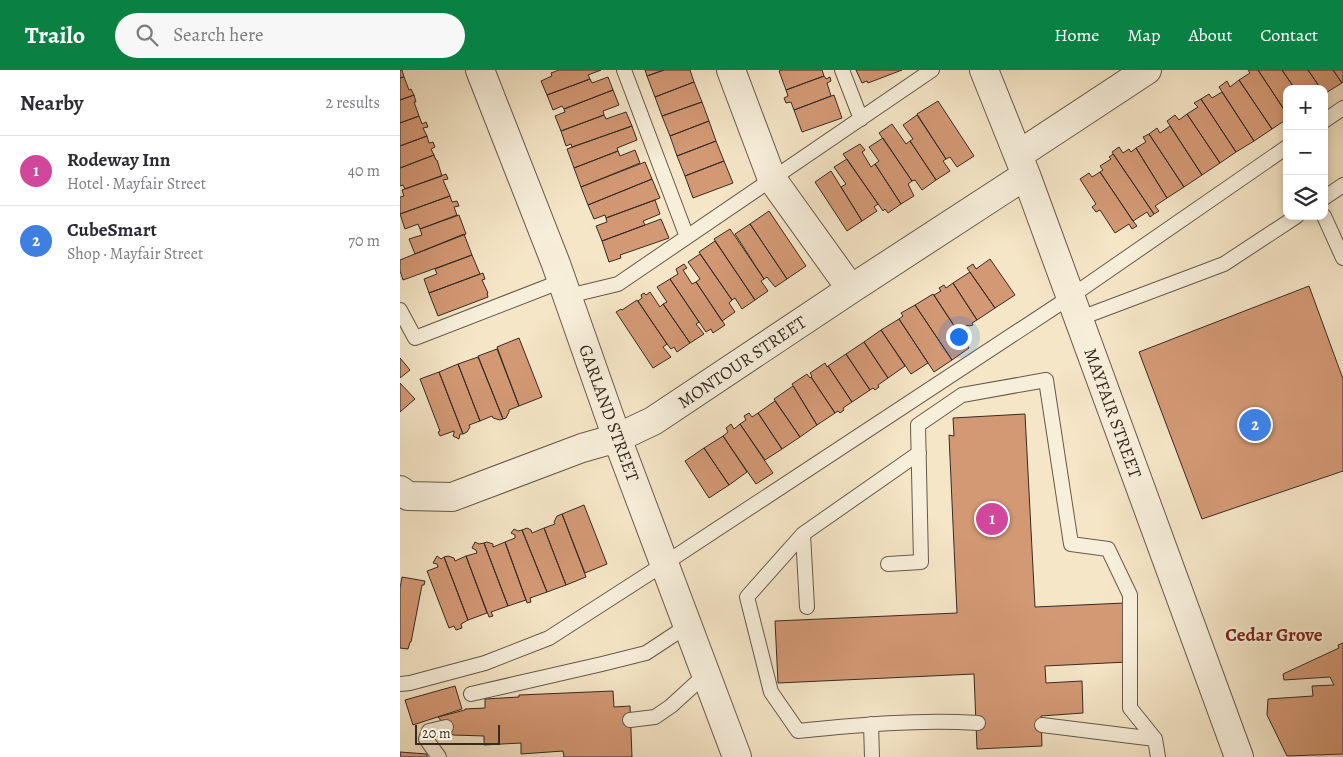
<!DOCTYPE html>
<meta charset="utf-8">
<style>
body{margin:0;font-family:Alegreya,serif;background:#f7f7f7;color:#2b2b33}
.controls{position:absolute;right:15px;top:15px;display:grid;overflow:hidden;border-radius:10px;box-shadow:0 2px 8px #0003}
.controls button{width:45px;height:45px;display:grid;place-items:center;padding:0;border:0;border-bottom:1px solid #e1e1e2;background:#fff;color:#2b2b33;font:25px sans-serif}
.scale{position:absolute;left:15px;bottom:12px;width:85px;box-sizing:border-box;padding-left:5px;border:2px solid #372a23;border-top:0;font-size:14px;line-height:18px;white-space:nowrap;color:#372a23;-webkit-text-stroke:4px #f8efdb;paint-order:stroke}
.you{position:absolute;left:558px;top:266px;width:18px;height:18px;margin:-12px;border:4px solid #fff;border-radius:50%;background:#1a73e8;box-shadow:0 0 0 8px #1a73e833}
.badge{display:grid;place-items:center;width:32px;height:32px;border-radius:50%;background:#0b8043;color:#fff;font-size:16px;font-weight:700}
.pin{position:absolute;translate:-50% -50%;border:2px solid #fff;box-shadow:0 1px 5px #0006}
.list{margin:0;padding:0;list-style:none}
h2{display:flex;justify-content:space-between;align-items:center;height:65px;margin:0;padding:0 20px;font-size:21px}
h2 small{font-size:16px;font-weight:400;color:#7c7c81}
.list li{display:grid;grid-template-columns:32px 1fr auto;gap:15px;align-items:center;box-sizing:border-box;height:70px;padding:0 20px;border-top:1px solid #e1e1e2}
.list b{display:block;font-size:19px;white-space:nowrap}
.list p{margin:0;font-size:16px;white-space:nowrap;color:#7c7c81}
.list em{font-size:16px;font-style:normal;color:#7c7c81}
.icon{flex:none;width:28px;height:28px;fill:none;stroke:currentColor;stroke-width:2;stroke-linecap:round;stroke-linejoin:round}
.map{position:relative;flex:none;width:943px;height:687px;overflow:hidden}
header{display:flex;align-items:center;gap:30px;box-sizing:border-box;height:70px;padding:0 25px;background:#0b8043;color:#fff}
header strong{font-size:24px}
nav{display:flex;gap:28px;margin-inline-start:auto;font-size:18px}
.search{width:350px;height:45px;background:#f7f7f7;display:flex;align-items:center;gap:12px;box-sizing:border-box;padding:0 18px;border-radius:28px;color:#7c7c81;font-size:19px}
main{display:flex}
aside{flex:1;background:#fff}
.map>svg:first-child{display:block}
</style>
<header>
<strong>Trailo</strong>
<div class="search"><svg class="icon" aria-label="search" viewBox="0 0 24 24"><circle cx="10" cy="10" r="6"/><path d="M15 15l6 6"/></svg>Search here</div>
<nav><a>Home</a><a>Map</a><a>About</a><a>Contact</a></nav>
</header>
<main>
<aside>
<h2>Nearby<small>2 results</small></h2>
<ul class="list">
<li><span class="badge" style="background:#d1479c">1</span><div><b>Rodeway Inn</b><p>Hotel · Mayfair Street</p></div><em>40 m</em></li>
<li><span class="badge" style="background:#3f7fe0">2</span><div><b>CubeSmart</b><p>Shop · Mayfair Street</p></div><em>70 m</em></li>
</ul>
</aside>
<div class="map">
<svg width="943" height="687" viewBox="0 0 943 687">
<rect width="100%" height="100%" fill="#f5e6c7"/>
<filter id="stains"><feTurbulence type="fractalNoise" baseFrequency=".004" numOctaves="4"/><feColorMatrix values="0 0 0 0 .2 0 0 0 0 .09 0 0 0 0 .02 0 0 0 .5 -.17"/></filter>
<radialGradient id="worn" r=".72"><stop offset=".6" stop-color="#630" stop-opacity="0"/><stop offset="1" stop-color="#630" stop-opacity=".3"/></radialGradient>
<!-- building -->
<path fill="#d39975" stroke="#372a23" d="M0 0H2L4 7 0 8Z
M159 0H201L188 5 190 9 147 25 141 11 152 6 151 3Z
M245 0H264L247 6Z
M264 0H290L294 12 255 27 247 6Z
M382 0H422L424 6 386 20 379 1Z
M456 0H502L468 13 467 11 462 13Z
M848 0H858L887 44V49L872 59 839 10 850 3Z
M858 0H882L895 19H887V44Z
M882 0H908L921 19H895Z
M908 0H933L942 13 924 24V19H921Z
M933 0H943V12L942 13Z
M424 6 426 9 430 7 431 11 427 13 431 26 394 40 391 32 386 33 384 28 388 26 386 20Z
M4 7 9 20 11 19 14 25 0 30V8Z
M208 7 213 20 164 39 162 36 153 40 147 25 190 9 192 13Z
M839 10 872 59 854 71 819 17 827 11 830 17Z
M294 12 302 32 262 46 255 27Z
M213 20 219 35 203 41 204 45 161 61 155 46 165 42 164 39Z
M822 22 854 71 836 82 801 29 809 24 812 28Z
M14 25 16 32H14L19 46 0 53V30Z
M434 25 442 48 402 62 394 40Z
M801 29 836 82 820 93 787 44 798 37 794 33Z
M538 31 574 86 557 97 550 87 546 89 517 44Z
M302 32 309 51 270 66 262 46Z
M226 42 232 56 172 77 171 74 166 76 161 61 204 45 206 49Z
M787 44 820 93 802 105 767 51 775 45 779 50Z
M517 45 546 89 543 91 550 101 536 110 510 71 513 69 503 55Z
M19 46 22 54 26 52 28 57 23 58 27 66 0 76V53Z
M309 51 316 71 277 86 270 66Z
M492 54 506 74 510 71 536 110 522 120 515 110 512 111 479 63Z
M232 56 237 70 217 78 218 81 174 98 167 79Z
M770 56 802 105 784 117 749 64 757 58 760 63Z
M749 64 784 117 767 128 736 78 746 72 743 67Z
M27 66 29 73 33 72 35 77 31 79 34 85 0 98V76Z
M483 68 512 111 508 114 514 126 501 134 475 94 479 91 469 77Z
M316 71 324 91 285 106 277 86Z
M460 74 465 80 462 82 471 97 475 94 501 134 488 143 485 139 483 141 443 84Z
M719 77 723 83 729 79 731 82 736 78 767 128 755 136 759 141 754 144 712 82Z
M235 80 240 93 181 117 174 98 218 81 220 86Z
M713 84 754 144 750 147 747 142 733 151 700 102 703 100 700 96 711 89 709 87Z
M34 85 36 90H37L42 106 5 119 3 115 0 116V98Z
M447 89 478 134 474 137 477 141 462 151 441 117 446 114 434 97Z
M324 91 333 113 293 128 285 106Z
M245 92 252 109 188 135 181 117Z
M431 101 462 151 447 161 415 112Z
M700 102 733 151 737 156 732 159 729 154 715 163 700 140 696 142 692 137 696 134 680 109 689 103 692 107Z
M46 104 48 109 43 110 50 126 0 144V127L4 126 2 120Z
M252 109 260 128 206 148 205 145 194 149 188 135Z
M50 126 52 132 57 131 59 136 54 137 57 145 20 159 18 154 5 159 0 144Z
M255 130 260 144 243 151 245 155 202 171 196 156 207 152 206 148Z
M369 141 406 196 387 209 350 154Z
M59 145 66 164 15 184 9 169 22 165 20 159Z
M261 149 269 168 220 185 221 188 209 192 202 171Z
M350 154 387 209 375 217 367 207 364 209 335 164Z
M330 159 364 209 361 211 368 221 355 230 314 169Z
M64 164 72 185 3 210 0 201V190Z
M315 171 355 230 342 239 335 228 332 230 299 182Z
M300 184 332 230 329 233 335 242 322 251 296 212 300 209 288 192Z
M72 185 80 204 29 223 24 209 37 204 35 199Z
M590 189 615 225 595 238 567 198 573 194 576 199Z
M284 194 287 198 283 200 292 214 296 212 325 255 313 263 311 259 306 262 270 209 278 204 276 199Z
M570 202 595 238 577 250 553 213Z
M83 203 85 209 82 210 88 223H87L88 227 38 246 29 223Z
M270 209 299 252 296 254 304 264 290 273 263 234 267 232 257 217Z
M553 213 577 250 572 253 573 255 569 256 568 255 558 262 534 225 541 221 539 218 544 215 546 218Z
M909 216 943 309V401L802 449 739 282Z
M250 222 260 237 263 234 290 273 277 282 274 277 271 279 267 274 238 231 242 228 241 225 244 223 246 225Z
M533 224 569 278 552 290 515 235Z
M237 230 267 274 263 277 271 287 253 298 216 242 221 239 222 240Z
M515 235 552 290 534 302 499 249 503 246 501 243Z
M499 249 528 293 511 304 481 260Z
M481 260 505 296 488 308 464 272Z
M119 268 142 327 119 336 97 277Z
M464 272 488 308 478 315 479 317 475 320 473 318 470 320 446 284Z
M97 279 119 336 109 340V342L106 348 103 349 78 286Z
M446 284 470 320 452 332 428 296Z
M78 287 103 349 100 350 93 348 92 346 80 351 58 294Z
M0 288 10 300 0 308Z
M425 293 427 297 428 296 452 332 443 338 444 340 440 343 438 341 435 343 411 307 412 306 410 303Z
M58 294 80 351 69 355 70 357 67 362 63 364 39 302Z
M39 302 63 364H60L59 369 53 366 54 363V361L40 366 38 362 40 361 20 309Z
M407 304 410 308 411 307 435 343 417 355 392 314Z
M0 313 15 329 0 342Z
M393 316 417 355 400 367 374 329Z
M375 331 400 367 382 379 358 343Z
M349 343 352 347 358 343 382 379 365 390 340 354 346 350 344 346Z
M625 344 635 537 725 533 728 592 645 596 646 613 682 611 683 643 641 646 642 676 577 679 574 604 378 613 375 551 557 543 549 365 554 366 553 348Z
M331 354 334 359 340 354 373 403 356 414 323 366 328 362 326 358Z
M323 366 347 402 329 415 304 378Z
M304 378 329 415 309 428 285 391Z
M184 435 207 494 185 503 162 444Z
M162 444 186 507 166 515 144 458 155 454 154 452 157 446Z
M127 458 131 460 132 463 144 458 166 515 147 522 122 460Z
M114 459 118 461 122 460 147 522 130 528 131 532 127 533 105 472 115 468V465L111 463Z
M75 472 79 474 84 473 108 536 91 542 93 546 89 547 66 486 77 483 76 480 72 478Z
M87 472 93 474V477L105 472 126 530 108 536 84 473Z
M37 486 41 489 44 487 68 550 61 554 62 558 56 560 54 556 49 558 27 501 38 497 37 494 33 493Z
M48 486 54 488 55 491 66 486 87 543 68 550 44 487Z
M2 507 25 511 24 515H22L11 572H10L8 579 0 578V518Z
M943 573V684L887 686 867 645 868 629 913 626 912 616 934 615 930 607 884 610 883 604 939 578 938 575Z
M55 616 62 639 13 655 5 630Z
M213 621 214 637 230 636 232 687H164L163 681 121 684V673L84 675V666L53 665 38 647 65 640V639L85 638V629L119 627V625Z
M0 682 27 684V687H1Z"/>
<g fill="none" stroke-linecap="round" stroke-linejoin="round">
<defs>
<path id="lane" d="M224 0 287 167
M442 0 461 49
M924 51 943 38
M924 128 943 115
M924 146 943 188
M168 226 218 214 532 0
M0 240 15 268 162 211
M678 249 824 194 897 146
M403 464 347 527 371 622 398 661C458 655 518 649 578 653
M488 494 521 492 518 355 562 325 646 310 671 474 708 479 730 525V638L755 669 758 687
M407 537 403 464 519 383
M0 614 10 613 85 593 149 568 264 494 670 227 887 77
M71 624 202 594 246 583 287 556
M230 650 255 647 271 636 306 604
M471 654 472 687
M642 655 755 669
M39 687 26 669 29 661 46 657"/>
<path id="street" d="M80 0 156 194 217 368 337 687
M331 0 372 109 451 219
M584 0 626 105 839 687
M618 85 747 0
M0 420 8 426 52 427 182 378 217 368 253 351 451 219 626 105"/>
</defs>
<!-- lane casing -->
<use href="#lane" stroke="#66594c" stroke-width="16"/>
<!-- street casing -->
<use href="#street" stroke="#66594c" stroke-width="30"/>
<!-- lane -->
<use href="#lane" stroke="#f8efdb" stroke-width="14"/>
<!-- street -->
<use href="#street" stroke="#f8efdb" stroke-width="28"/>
</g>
<g text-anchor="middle" stroke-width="4.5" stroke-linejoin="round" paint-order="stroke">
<!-- street labels -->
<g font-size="18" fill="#372a23" stroke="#f8efdb">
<text transform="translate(342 292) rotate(-34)" y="6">MONTOUR STREET</text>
<text transform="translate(209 343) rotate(70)" y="6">GARLAND STREET</text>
<text transform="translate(713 343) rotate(70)" y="6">MAYFAIR STREET</text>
</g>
<!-- neighbourhood labels -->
<g font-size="19" font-weight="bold" fill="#7a1f14" stroke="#f8efdb">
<text x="874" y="571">Cedar Grove</text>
</g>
</g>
<rect width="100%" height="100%" filter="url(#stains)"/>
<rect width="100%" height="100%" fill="url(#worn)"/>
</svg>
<div class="controls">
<button>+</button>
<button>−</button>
<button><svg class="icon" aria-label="layers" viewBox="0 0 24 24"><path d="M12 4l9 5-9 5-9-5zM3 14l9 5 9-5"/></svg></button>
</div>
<div class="scale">20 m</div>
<div class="you"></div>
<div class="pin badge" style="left:592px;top:449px;background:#d1479c">1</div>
<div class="pin badge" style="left:855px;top:355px;background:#3f7fe0">2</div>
</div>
</main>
